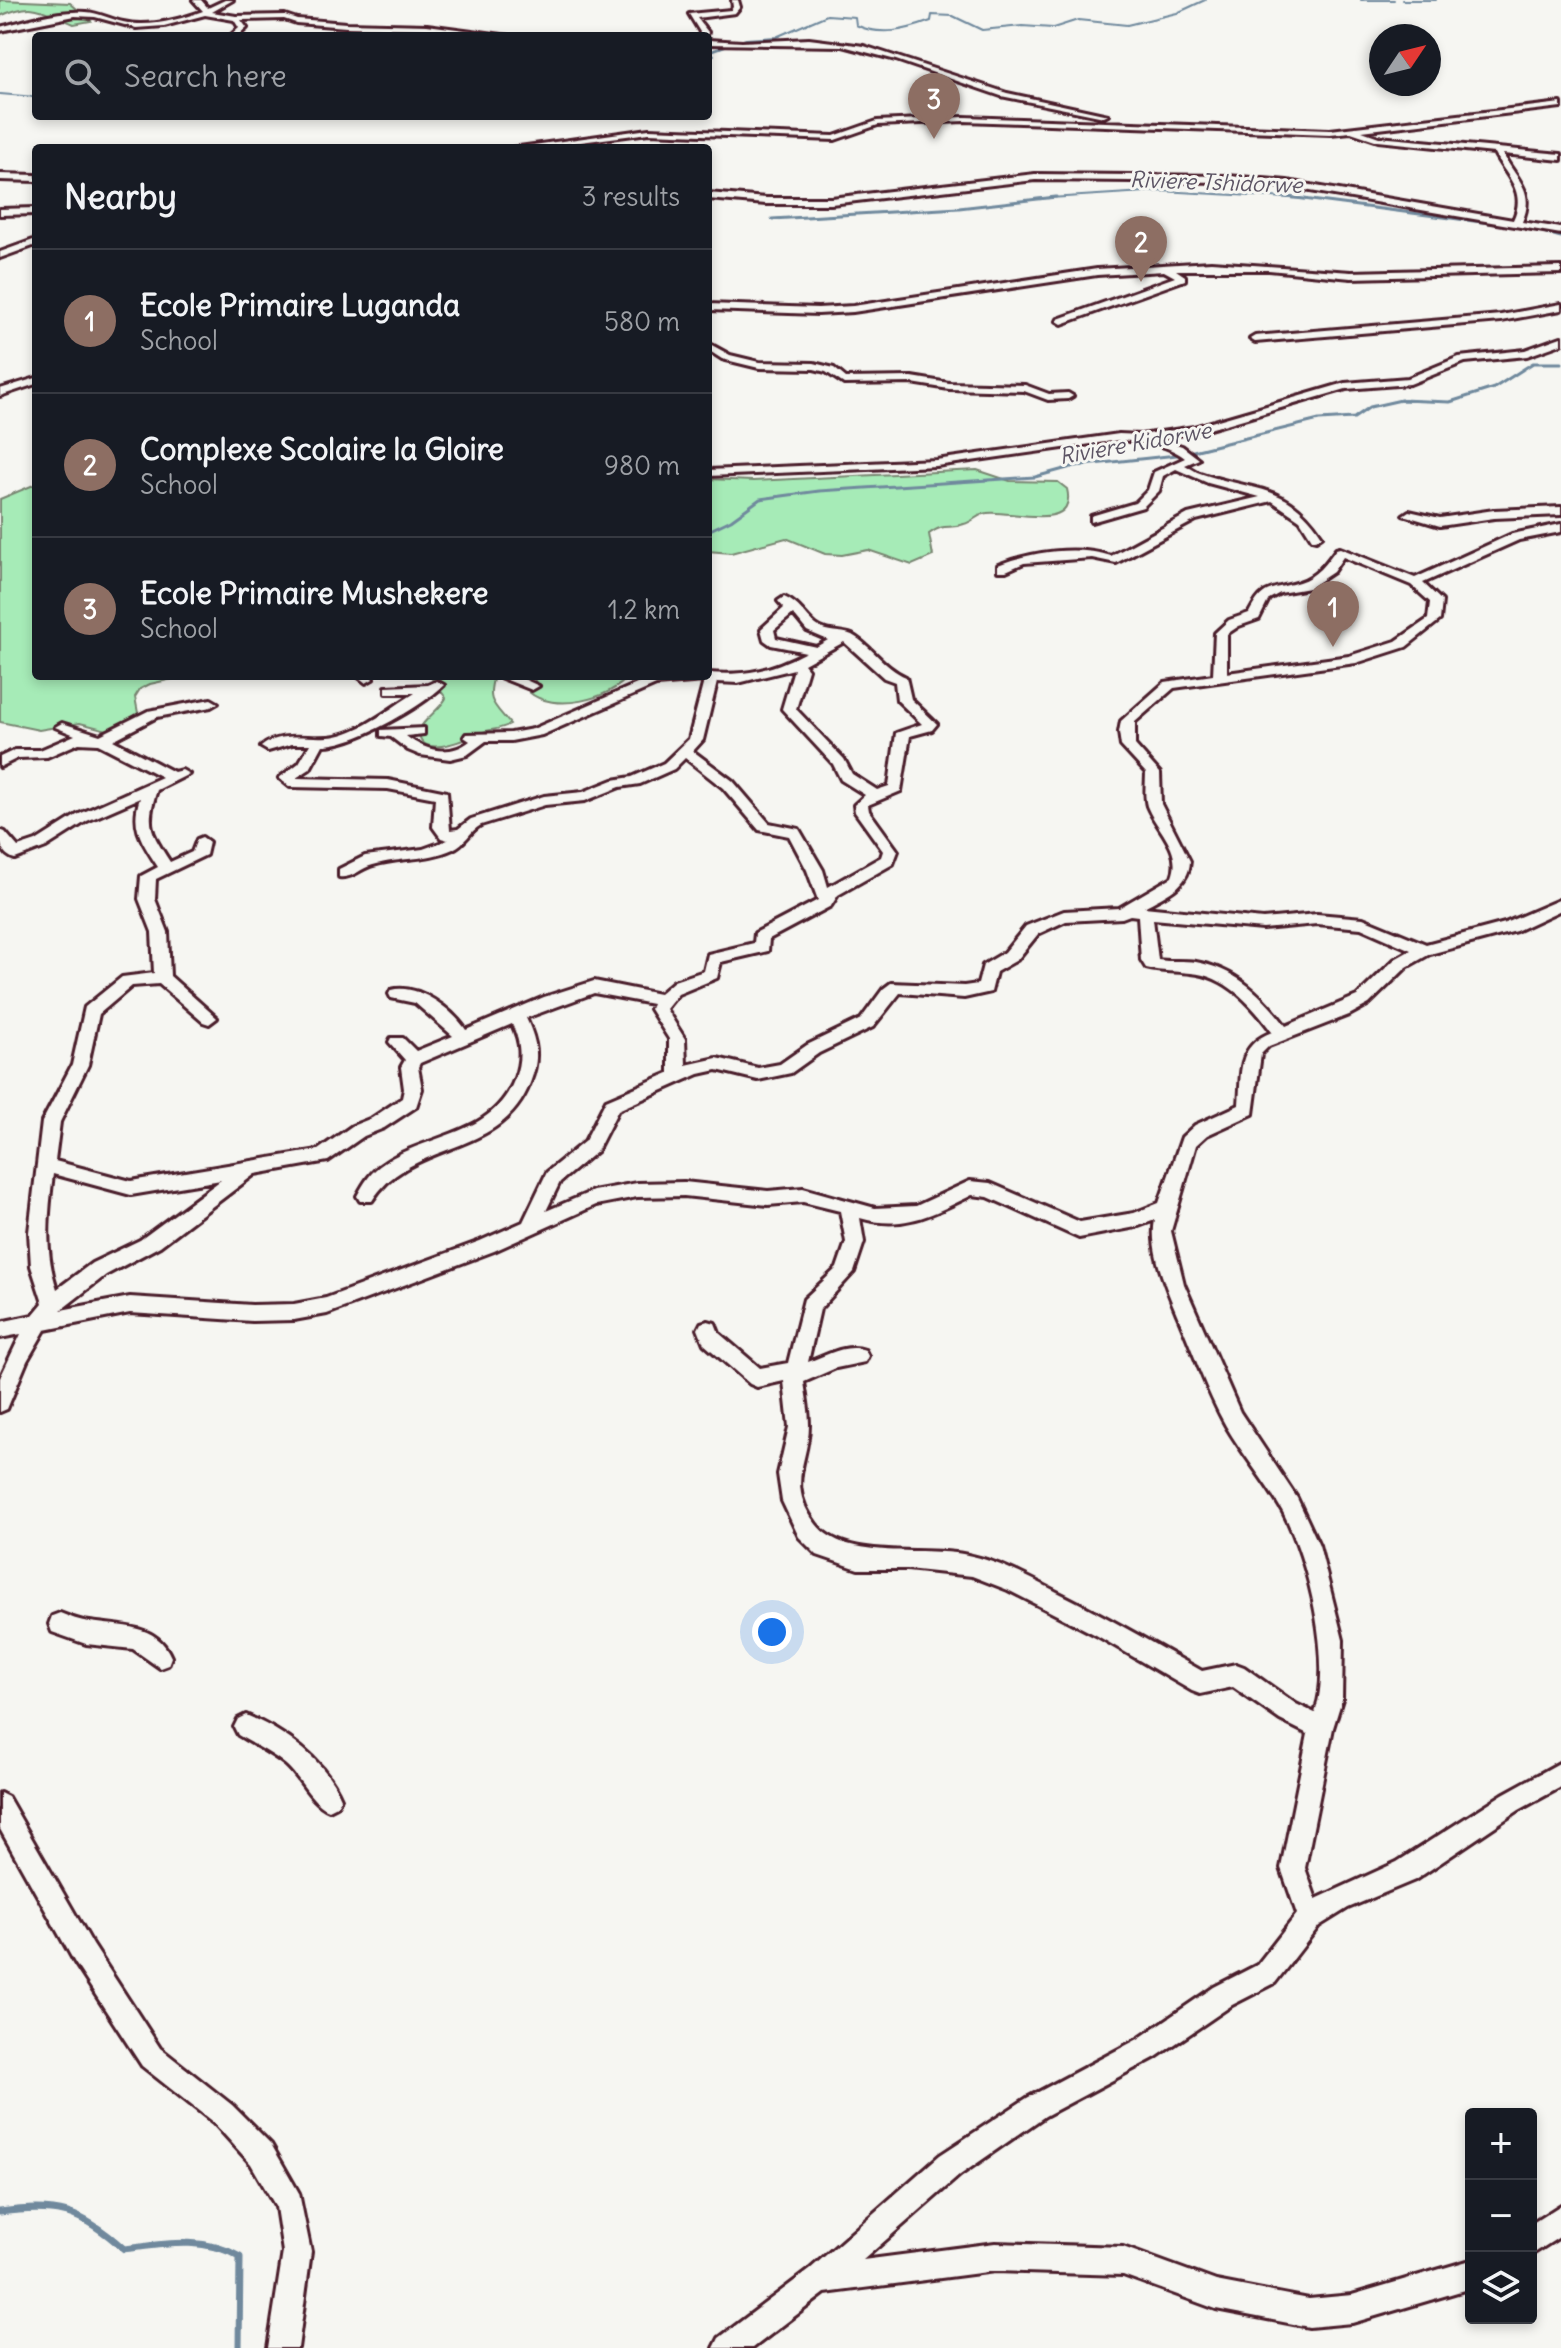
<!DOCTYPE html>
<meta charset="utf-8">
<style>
body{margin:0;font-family:Delius,sans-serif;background:#20242c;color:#f1f3f6}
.controls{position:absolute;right:24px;bottom:24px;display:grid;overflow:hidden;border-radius:8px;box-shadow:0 4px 12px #0003}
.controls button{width:72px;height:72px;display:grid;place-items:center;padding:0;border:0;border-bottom:2px solid #363941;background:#171b24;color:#f1f3f6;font:40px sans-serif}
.compass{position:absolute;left:1369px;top:24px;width:72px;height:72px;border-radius:50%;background:#171b24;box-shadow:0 4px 12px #0003;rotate:55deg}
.you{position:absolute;left:772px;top:1632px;width:28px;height:28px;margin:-20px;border:6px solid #fff;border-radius:50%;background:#1a73e8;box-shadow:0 0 0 12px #1a73e833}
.badge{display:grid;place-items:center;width:52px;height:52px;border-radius:50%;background:#0f766e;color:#fff;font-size:26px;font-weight:700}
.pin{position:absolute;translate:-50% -66px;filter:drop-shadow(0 2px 4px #0008)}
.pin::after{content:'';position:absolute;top:42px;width:28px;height:24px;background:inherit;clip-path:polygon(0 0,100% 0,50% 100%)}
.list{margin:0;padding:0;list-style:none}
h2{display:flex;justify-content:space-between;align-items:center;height:104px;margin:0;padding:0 32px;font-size:34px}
h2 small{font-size:26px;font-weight:400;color:#9ea1a6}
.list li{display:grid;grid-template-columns:52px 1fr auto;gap:24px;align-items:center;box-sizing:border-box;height:144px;padding:0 32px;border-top:2px solid #363941}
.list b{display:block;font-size:30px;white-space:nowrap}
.list p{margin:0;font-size:26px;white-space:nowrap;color:#9ea1a6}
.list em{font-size:26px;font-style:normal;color:#9ea1a6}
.icon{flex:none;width:44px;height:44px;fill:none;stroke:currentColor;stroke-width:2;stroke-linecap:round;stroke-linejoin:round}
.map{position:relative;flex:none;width:1561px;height:2348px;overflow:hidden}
.search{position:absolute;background:#171b24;box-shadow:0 4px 12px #0003;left:32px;top:32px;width:680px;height:88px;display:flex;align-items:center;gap:20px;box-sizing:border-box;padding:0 28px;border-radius:8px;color:#9ea1a6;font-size:30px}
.panel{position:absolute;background:#171b24;box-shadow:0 4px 12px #0003;left:32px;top:144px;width:680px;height:536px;border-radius:8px}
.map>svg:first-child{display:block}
</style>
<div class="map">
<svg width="1561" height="2348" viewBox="0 0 1561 2348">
<rect width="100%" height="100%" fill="#f6f6f2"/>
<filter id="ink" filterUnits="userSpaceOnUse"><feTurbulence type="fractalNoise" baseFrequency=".0125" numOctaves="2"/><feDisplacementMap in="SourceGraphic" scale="16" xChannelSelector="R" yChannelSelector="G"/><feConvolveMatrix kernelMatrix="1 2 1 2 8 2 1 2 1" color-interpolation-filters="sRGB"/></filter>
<g filter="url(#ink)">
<!-- green -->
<path fill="#a6ebb7" stroke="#788571" stroke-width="2" d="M0 0 70 3 91 21 74 24C41 11 37 0 0 16Z
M977 470 1010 481 1058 482 1067 489C1078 534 1007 509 987 513 978 514 973 522 964 524 949 530 945 522 929 534L933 556 912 565 868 550 842 555 825 554 786 538 731 553 708 551V479L753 481Z
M36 484V676H186L150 684 140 689 135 697 138 713 120 726 107 730 80 723 39 730 0 722V499Z
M430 676H494C486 702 494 704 510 724 502 729 494 729 486 731 474 735 420 763 419 732 419 723 441 709 446 698Z
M537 676H629C609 700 553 713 529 692Z"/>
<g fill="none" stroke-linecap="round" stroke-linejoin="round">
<!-- stream-far2 -->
<path stroke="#6f899d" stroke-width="2" d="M1361 0H1394
M1402 0H1436
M708 57 714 55 711 51 746 39 776 37 827 15 855 17 856 25C881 37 906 30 931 21L932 15 953 16 982 30 1022 26 1053 28 1078 20 1127 25 1177 13 1205 0
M0 94 36 97
M1034 199 1161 191 1308 199"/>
<!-- stream-far1 -->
<path stroke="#6f899d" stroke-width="3" d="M1288 197 1528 228 1561 237
M772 219 959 208 1056 197
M708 531 731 520 760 499 819 491 1035 477 1075 466 1177 455 1319 420 1354 418 1370 407 1401 400 1450 402 1494 388 1533 363H1561"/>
<!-- stream -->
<path stroke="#6f899d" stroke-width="7" d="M0 2212C57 2204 81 2210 124 2249 165 2244 203 2236 240 2257L239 2348"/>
<defs>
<path id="street" d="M193 0H201L208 8 225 0H233L212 12 236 16 285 15 297 19 346 23 427 25 510 36 427 29 346 27 296 23 284 19 241 20 247 28 238 36H230L239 28 234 20 205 15 164 26 136 28 95 17 75 16 0 31V27C28 20 57 10 86 12 99 13 110 19 123 22 149 28 178 20 203 11Z
M732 0H738L740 7 735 13 697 18 708 32 707 36H699L700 32 689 14 731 10 733 7Z
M809 39 864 46 1007 93 1108 115 1104 117 1001 96 896 60 843 46 708 44V40L742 42Z
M1561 103V107L1362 131 1379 137 1561 154V160L1503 154C1516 180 1536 190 1522 222L1561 228V234L1287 187 1228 182 1035 180 831 204H766L708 199V193L766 198H831L1035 174 1228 176 1287 181 1513 220C1527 191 1507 178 1494 153L1378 141 1351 132 1330 134 964 121 878 125 835 140 649 133 535 148H512L649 129 834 136 877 121 964 117 1330 130Z
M0 174 36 175V181L0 180Z
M36 208V214L0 215V209Z
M36 239V245L0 258V252Z
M1211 262 1351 272 1561 267V273L1351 278 1269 270H1176L1185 276V280L1062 324 1057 321 1058 319 1175 277 1164 271 1097 275 853 312 818 314 708 310V304L818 308 853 306 1097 269Z
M1561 304V310L1501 321 1255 342 1250 339 1255 336 1501 315Z
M1561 337V344L1527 356 1465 362 1410 384 1346 389 1199 432 1157 438 1182 446 1199 459 1185 465 1197 472C1253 492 1287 482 1322 536L1316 540 1312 539 1300 520 1272 501 1196 520 1116 563 1092 558 1024 563 1006 571H998V565C1030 552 1077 545 1111 556L1188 514 1260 497 1208 483 1176 469 1163 476 1159 491 1143 507 1091 522V516L1135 503 1148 490 1154 472 1185 458C1166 443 1142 442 1119 440L936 466 708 476V470L936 460 1119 434 1141 435 1194 427 1345 383 1408 378 1459 357 1525 350Z
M708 343 730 355 759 362 814 363 834 368 846 378 912 377 949 383 1025 385 1049 394 1068 393 1073 396 1068 399 1048 400 1024 391 949 389 912 383 844 384 826 372 814 369 759 368 722 359 708 350Z
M36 378V384L0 396V389Z
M1561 507V515L1494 518 1440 526 1403 515 1409 511 1440 518 1494 510Z
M1561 524V532L1519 540 1423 583 1442 601 1440 620 1406 647 1356 663 1174 688 1135 722V745L1160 773 1161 804 1190 861C1189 887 1165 895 1144 907L1263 919 1317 914 1363 918 1426 944 1505 923 1561 899V910L1516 931 1430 954 1407 967 1369 1004 1349 1015 1269 1046 1261 1054 1253 1114 1207 1135 1196 1145 1171 1231 1184 1284 1240 1412 1297 1498 1319 1545 1343 1640 1342 1699 1333 1728 1305 1868 1316 1899 1397 1862 1503 1794 1561 1762V1787L1519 1810 1415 1880 1348 1908 1319 1926 1275 1983 1232 2005 1156 2057 1045 2116 960 2175 863 2260 995 2243 1123 2247 1216 2281 1309 2299 1352 2295 1471 2260V2288L1352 2323 1309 2327 1216 2309 1123 2275 995 2271 825 2293 753 2348H714L719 2338 809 2270 940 2155 1027 2098 1138 2039 1214 1987 1257 1965 1297 1914 1281 1868 1308 1734 1280 1720 1233 1687 1200 1694 1192 1691 1096 1635 1008 1590 972 1576 907 1569H858L817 1555 799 1537 782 1501 778 1474 789 1427 784 1381 757 1387 750 1384 704 1344 698 1329 701 1323 708 1321 715 1323 719 1333 760 1368 788 1363 804 1299 837 1268 846 1242 840 1211 803 1202 768 1205 684 1196 637 1197 596 1205 494 1251 327 1314 294 1320 252 1321 130 1313 45 1330 27 1361 7 1409 0 1412V1378L21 1334 0 1338V1322L33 1315 43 1303 31 1266 29 1232 42 1122 72 1065 85 1007 122 977 154 973 152 932 139 899 141 876 158 867C142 842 130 827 140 798L87 821 46 847 15 859C1 855 0 842 0 830L5 832 18 847 36 841 77 815 162 777 98 744 79 743 47 757 18 758 0 767V757L15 750H40L75 735 55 727 62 723 100 735 148 711 211 699 218 703 211 707 157 717 113 740 174 772 182 770 189 774 157 790C145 825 151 832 170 862L192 852 197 839 202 837 209 842 206 855 156 879 155 899 168 932 170 976 217 1018 209 1024 203 1022 159 984 132 986 99 1014 88 1065 60 1122 55 1161 131 1181 318 1150 352 1126 372 1118 402 1098 404 1089 401 1067 405 1060 389 1042 391 1038H403L416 1051 453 1036 415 1003 391 998 389 994 391 990C418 983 452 1009 466 1030L544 997 594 981 659 994 674 981 704 971 708 954 754 943 755 933 818 900 807 870 789 836 759 830 723 788 685 758 674 769 640 784 620 787 585 801 545 805 481 825C469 832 466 843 453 849 427 861 400 857 373 865 361 868 352 879 339 877V869L365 856 423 849 448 840 441 838 433 827 435 798 388 789 290 787 279 778 299 763 310 744H292L268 751 261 747C283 729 310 741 336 736 365 730 390 708 415 693H386V687L428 685 437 681 444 685C421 707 356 745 323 745L310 769 296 778 388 780 447 792 450 830 458 829 471 819 544 796 583 792 613 780 632 777 664 763 689 739 704 681 656 685 542 735 511 741H486L467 755 450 759 420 755 408 750 391 737 381 736V730L424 728V734L406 736C425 751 450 757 470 741L464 737 466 734 511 733 533 729 653 677 708 676V673C747 676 772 670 806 652L771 645 764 640 761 629 784 608 778 601 784 597C800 604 804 615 816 625 827 634 841 630 852 635 872 646 884 668 906 677L911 699 937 724 932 730 910 736 901 791 868 805 869 811 898 851 893 864 838 895 831 906 769 939 768 951 721 962 717 978 678 994 666 1009 685 1039 686 1065 717 1058 758 1068 780 1064 807 1045 861 1019 883 989 891 983 964 986 978 984 983 965 1005 952 1026 926 1064 911 1119 908 1172 877C1183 850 1156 829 1147 806 1144 795 1146 784 1146 773L1121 746 1119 732 1121 721 1165 682 1213 675 1215 633 1229 620 1249 613C1264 584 1271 591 1299 582 1316 577 1326 563 1336 549L1340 548 1415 578 1512 534ZM1343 557 1411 585 1430 602 1428 619 1396 641 1349 656 1227 673V634L1239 626 1259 619 1269 599 1280 593 1309 588 1333 572ZM793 614 807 631 828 640 816 647 776 638 774 630ZM844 642 884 678 895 682 897 700 922 724 896 733 889 786 877 790 852 774 844 759 796 709 808 669 804 664ZM794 669 782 709 833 764 841 780 865 795 854 805 855 812 883 851 881 857 828 887 823 870 799 829 769 823 733 781 693 751 703 740 717 682 738 683ZM1130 915 1138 916 1141 960 1146 968C1162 972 1176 971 1191 973 1227 976 1252 1005 1272 1032 1236 1046 1242 1072 1239 1105L1195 1125 1182 1137 1159 1203 1134 1213 1080 1222 990 1183 970 1181 916 1206 875 1208 803 1188 768 1191 684 1182 637 1183 593 1191 546 1211 560 1182 597 1151 618 1110 699 1074 717 1070 758 1080 791 1073 819 1053 873 1027 900 993 964 998 991 992 996 972 1017 960 1038 934 1066 921 1122 918ZM1153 919 1263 929 1317 924 1361 928 1411 950 1395 959 1357 996 1286 1026C1262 995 1236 969 1196 962 1183 960 1170 962 1158 960ZM594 993 652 1004 650 1009 669 1039V1073L606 1100 585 1141 547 1172 523 1222 480 1241 326 1298 294 1304 252 1305 130 1297 61 1310 106 1275 160 1246 255 1174 328 1161 364 1136 384 1128 416 1107 422 1089 418 1067 420 1063 512 1024C521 1043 522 1058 515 1078 493 1137 430 1132 384 1163 371 1171 364 1183 357 1196L360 1201H372C411 1138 501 1159 530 1083 540 1058 537 1042 526 1018ZM53 1174 131 1195 221 1180 140 1240 92 1263 57 1289C44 1251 48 1214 53 1174ZM972 1195 988 1197 1079 1238 1136 1227 1155 1220C1149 1249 1166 1287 1177 1314 1193 1350 1206 1391 1226 1426 1243 1455 1266 1482 1283 1512 1308 1559 1333 1662 1315 1713L1296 1704 1244 1667 1236 1664 1202 1671C1154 1644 1106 1616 1057 1592 1030 1578 1002 1563 972 1556 926 1544 846 1563 816 1524 785 1484 809 1462 809 1425 809 1411 806 1396 804 1382L836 1368 865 1362 868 1356 865 1350C845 1343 826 1356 808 1362L820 1309 854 1272 864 1242 860 1218C903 1231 934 1214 972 1195Z
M357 676H371L373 679 366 683Z
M497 676H517L539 686 532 690Z
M60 1613C70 1617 80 1621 90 1622 121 1627 157 1623 171 1657L168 1665 160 1668 133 1649 86 1644 52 1632 49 1624 52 1616Z
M246 1715C284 1731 324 1758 341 1798L337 1806 329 1810C311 1803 301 1778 286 1765 272 1753 254 1745 238 1735L234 1727 238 1719Z
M0 1793 8 1797 93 1945 160 2048 232 2105 271 2144 299 2193 311 2252 298 2348H268L283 2252 276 2207 251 2164 214 2123 142 2066 75 1963 0 1829Z
M1561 2205V2236L1531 2255V2224Z"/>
</defs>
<!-- street casing -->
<use href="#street" stroke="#4a1f2b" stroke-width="6"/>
<!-- street -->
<use href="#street" fill="#f6f6f2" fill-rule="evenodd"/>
</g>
</g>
<g text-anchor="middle" stroke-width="6" stroke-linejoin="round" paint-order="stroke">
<!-- far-water labels -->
<g font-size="22" font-style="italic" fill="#5c5464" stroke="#f6f6f2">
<text transform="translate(1216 182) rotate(2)" y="8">Riviere Tshidorwe</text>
<text transform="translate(1135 443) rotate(-10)" y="8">Riviere Kidorwe</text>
</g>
</g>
</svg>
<div class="controls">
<button>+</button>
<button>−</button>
<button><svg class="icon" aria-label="layers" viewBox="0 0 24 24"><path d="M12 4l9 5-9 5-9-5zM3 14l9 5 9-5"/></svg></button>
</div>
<svg class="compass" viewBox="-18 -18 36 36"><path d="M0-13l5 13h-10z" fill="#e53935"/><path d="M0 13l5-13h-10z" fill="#9ea1a6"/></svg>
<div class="you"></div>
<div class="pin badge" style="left:1333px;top:647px;background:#8d6e63">1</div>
<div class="pin badge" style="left:1141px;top:282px;background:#8d6e63">2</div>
<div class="pin badge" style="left:934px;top:139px;background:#8d6e63">3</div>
<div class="search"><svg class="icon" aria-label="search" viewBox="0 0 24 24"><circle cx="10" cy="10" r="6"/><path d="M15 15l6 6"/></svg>Search here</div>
<section class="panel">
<h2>Nearby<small>3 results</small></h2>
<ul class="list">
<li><span class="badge" style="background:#8d6e63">1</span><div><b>Ecole Primaire Luganda</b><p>School</p></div><em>580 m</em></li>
<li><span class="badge" style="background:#8d6e63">2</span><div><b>Complexe Scolaire la Gloire</b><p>School</p></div><em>980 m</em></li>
<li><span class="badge" style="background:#8d6e63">3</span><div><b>Ecole Primaire Mushekere</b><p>School</p></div><em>1.2 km</em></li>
</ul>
</section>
</div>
